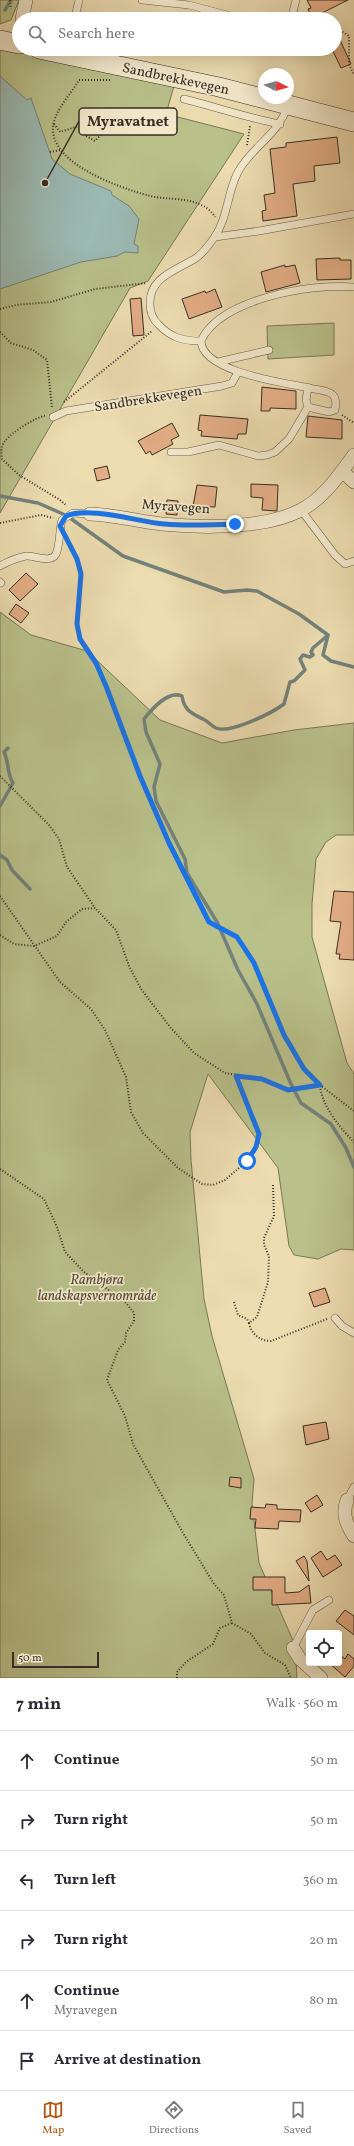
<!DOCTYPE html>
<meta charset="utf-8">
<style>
body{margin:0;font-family:Vollkorn,serif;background:#f2f2f3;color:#2b2b33}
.controls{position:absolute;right:12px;bottom:12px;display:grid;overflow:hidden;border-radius:4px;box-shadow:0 4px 16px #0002}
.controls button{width:36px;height:36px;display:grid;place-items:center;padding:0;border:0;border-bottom:1px solid #e1e1e2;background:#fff;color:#2b2b33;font:20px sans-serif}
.compass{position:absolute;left:258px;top:68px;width:36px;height:36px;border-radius:50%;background:#fff;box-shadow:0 4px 16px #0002;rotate:95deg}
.scale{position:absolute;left:12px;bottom:10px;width:87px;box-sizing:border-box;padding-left:4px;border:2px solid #382e25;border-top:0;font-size:11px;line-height:14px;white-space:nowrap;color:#382e25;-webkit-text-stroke:3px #f3e8cc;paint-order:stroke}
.stop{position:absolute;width:12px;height:12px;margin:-9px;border:3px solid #1a73e8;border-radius:50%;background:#fff}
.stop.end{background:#1a73e8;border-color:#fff;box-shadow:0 1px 4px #0008}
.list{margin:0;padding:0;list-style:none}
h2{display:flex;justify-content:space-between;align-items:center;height:52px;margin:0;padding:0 16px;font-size:17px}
h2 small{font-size:13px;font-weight:400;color:#7c7c81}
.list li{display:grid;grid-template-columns:26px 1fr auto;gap:12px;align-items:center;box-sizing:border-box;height:60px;padding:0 16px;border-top:1px solid #e1e1e2}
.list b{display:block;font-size:15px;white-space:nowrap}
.list p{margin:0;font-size:13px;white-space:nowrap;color:#7c7c81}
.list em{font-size:13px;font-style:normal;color:#7c7c81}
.icon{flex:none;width:22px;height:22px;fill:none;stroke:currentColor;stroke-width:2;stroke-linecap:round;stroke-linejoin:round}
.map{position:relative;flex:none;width:354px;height:1678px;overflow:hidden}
.search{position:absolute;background:#fff;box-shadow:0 4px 16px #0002;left:12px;right:12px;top:12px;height:44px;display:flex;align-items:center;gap:10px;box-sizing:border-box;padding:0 14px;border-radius:22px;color:#7c7c81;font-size:15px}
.sheet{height:412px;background:#fff}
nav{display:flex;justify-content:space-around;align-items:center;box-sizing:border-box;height:56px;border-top:1px solid #e1e1e2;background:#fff;font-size:11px;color:#7c7c81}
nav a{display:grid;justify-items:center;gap:2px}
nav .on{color:#b45309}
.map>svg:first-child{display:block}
</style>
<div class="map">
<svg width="354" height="1678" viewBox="0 0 354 1678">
<rect width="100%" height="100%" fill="#ecdcb0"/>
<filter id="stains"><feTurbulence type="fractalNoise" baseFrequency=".005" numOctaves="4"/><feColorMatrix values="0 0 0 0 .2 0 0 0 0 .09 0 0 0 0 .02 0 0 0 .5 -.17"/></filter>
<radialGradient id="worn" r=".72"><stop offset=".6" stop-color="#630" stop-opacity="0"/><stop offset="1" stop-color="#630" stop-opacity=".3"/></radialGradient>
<!-- green -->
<path fill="#b9c08a" stroke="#787758" d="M0 0H19L11 20 0 24Z
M0 48 174 86 166 114 244 134 148 281 130 288 0 513Z
M334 323V355L268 359 267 326Z
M0 612 31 635 87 651 160 720 222 743 294 730 354 723V835H336L326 842 316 859 312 904V937L347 1063 354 1074V1250L341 1249 318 1259 294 1255 289 1246 278 1168 208 1074 190 1132 191 1160 204 1299 212 1336 254 1479 252 1504 259 1563 295 1645 297 1678H0Z"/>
<!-- water -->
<path fill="#9bbab4" stroke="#73827b" d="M0 76 27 100 31 98 52 159 70 174 111 191 112 195 129 206 139 219 134 244 138 246V253L125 252 117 256 81 262 0 289Z"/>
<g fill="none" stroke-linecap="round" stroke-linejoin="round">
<!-- stream -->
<path stroke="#73827b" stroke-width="3.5" d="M5 10 11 0
M0 496 38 503 63 514
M70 518 123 556 224 592 247 590 257 591 299 614 328 635 313 648 311 652 313 655 310 657 303 655 300 659 305 670 294 681 290 682 284 704C272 713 230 734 216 728 211 726 208 721 203 719 191 713 184 710 182 696 168 690 152 709 144 719L146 732 160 764 154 787 156 801 185 859 187 873 217 922 238 970 257 1004 291 1084 301 1103 331 1124 346 1148 354 1167
M328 635 323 655 331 661 354 667
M0 806 13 783C7 774 9 762 4 752L8 748
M0 855 7 860 12 870 30 889"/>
</g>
<!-- building -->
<path fill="#e3ad85" stroke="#382e25" d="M307 0H348L312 18 308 9 311 8Z
M335 29 351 64 341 68 332 49H335Z
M337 137 340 163 314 166 315 181 293 184 297 216 263 221 262 211 266 210 264 195 275 193 270 149 286 147V143Z
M340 258V260H351V279L317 280 316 259Z
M285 265V267L295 265 300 283 266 292 261 272Z
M215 289 222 307 189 319 182 299 205 291 206 293Z
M141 298 144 335 133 336 130 299Z
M262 387 296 391V409L270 408V411H261Z
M200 415 248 419 246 434H238L237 439 201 436 202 431 198 430Z
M308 416 342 420V439L306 437Z
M172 423 179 436 171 440 173 444 152 455 150 451 146 454 138 441Z
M107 466 110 478 97 481 94 469Z
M251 484 278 485 277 511 262 510 263 498 251 497Z
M197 485 217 487 215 507 193 506Z
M167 500 178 501 177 515 166 514Z
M26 573 38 584 20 601 9 590Z
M16 604 29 613 21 623 9 614Z
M334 891 354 892V960L339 959 340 954H336L341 922 330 921Z
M325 1288 330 1302 314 1307 309 1293Z
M326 1422 329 1439 306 1445 303 1426Z
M230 1477 241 1478V1488L229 1486Z
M317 1495 323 1505 311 1512 305 1503Z
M266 1504 277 1505V1509L301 1510 300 1522 279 1521 278 1529 255 1528 256 1519H250L251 1507 265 1508Z
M321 1551 327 1560 335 1555 342 1565 323 1577 311 1558Z
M304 1556 307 1561 309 1581 296 1561Z
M253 1577H285V1593L299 1592 309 1585 311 1603 272 1605V1590H253Z
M345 1610 354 1616V1635L336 1621Z
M339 1654 345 1659 348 1654 354 1659V1666L345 1677 329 1663H339Z"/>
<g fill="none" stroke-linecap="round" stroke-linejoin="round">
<defs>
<path id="lane" d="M142 0 189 5 242 19
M79 19 76 13 79 0
M288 19 292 16 296 0
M184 99C216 107 248 118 280 124
M288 105C278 136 252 146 238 172 227 193 228 218 214 238 209 245 203 253 196 258 177 270 149 277 150 304 150 311 153 319 158 324 170 337 182 341 201 341 202 372 285 383 310 388 316 390 328 390 333 395 337 399 336 405 335 410L329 412 308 407 306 400 308 388
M215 237 259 231 354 214
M201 341C219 299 312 283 354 287
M218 362 269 350
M53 417 66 411 222 386 232 383 238 372
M171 452H188L219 445 258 456 267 455 275 452 289 439 308 407
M301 510 335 555 345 564 354 561
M0 566C9 561 16 558 26 556 34 555 51 564 56 554 60 546 59 530 62 520L73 513 90 514
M0 582 1 583
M335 1318 342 1326 354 1333
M347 1500 354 1487
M293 1648 313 1610 329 1600"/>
<path id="street" d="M22 19 26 0
M342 471 354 482
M90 514C114 515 138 521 162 524 202 528 265 529 301 510 324 498 339 475 354 455
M347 1500C342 1514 346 1524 354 1536
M293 1648 300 1659 321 1678"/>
<path id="secondary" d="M0 40 19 44
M39 49 219 87 354 122"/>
</defs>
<!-- lane casing -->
<use href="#lane" stroke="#655a48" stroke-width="8"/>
<!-- street casing -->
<use href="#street" stroke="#655a48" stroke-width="14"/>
<!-- secondary casing -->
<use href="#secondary" stroke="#382e25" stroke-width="20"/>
<!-- path -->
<path stroke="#382e25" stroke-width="2" stroke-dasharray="1 2" stroke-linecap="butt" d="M10 0 11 9
M299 19H306
M335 27 349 36V64L354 75
M110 80H79C72 92 61 104 56 116 36 160 120 188 150 196 166 200 186 197 201 205 207 207 212 212 215 217
M54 124 60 132 82 125 85 135 95 141 108 127 113 126 116 128 134 129 138 133
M247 145 250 126
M50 152 61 150
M0 309 16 305 51 302 95 289 147 283
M0 332 11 343 33 350 47 360 52 408
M64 402 152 331
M342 415 354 423
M45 416C35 417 11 433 5 441 1 445 1 453 2 459L19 475 60 500 67 506
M0 523 41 515 53 518
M69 541 77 559 81 574 77 624 80 639 96 663 106 686 139 776 169 843 209 922 237 937 254 963 284 1035 304 1069 320 1085 354 1111
M0 776 49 825 59 839 67 867 95 908
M0 896 60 982 91 1009 105 1030 126 1077 131 1112 143 1133 178 1168 202 1184 213 1185 225 1180 247 1161 256 1147 259 1134 237 1076
M0 935 14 944 34 946 57 936 66 922 82 909 95 908 116 930 129 966 141 989 170 1027 194 1053 225 1073 262 1079 288 1090 320 1085
M320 1086C322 1106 340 1128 354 1142
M0 1169 44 1199 57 1227 65 1252 84 1272 126 1303 134 1313V1321L126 1333 125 1342 118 1350 107 1380 125 1416 133 1444 183 1533 214 1584 224 1595 232 1623 251 1634 265 1653 285 1665 291 1678
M273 1185 274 1216 264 1238V1245L269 1256 268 1282 257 1317 249 1323C251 1334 260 1341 271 1341L327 1319
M234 1302 238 1315 247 1319 249 1323
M177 1678V1672L186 1662 213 1644 220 1628 232 1623"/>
<!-- lane -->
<use href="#lane" stroke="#f3e8cc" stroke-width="7"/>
<!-- street -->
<use href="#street" stroke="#f3e8cc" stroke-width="13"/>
<!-- secondary -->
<use href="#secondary" stroke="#f3e8cc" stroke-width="19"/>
</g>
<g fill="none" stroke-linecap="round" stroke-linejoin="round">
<!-- route -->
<path stroke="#1a73e8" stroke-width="5" d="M235 524C211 525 187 526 164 524 139 522 89 506 66 516L60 526 77 559 81 574 77 624 80 639 96 663 106 686 140 776 169 843 209 922 237 937 254 963 284 1035 304 1069 320 1085 288 1090 262 1079 236 1076 259 1134 256 1147 247 1161"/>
</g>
<g text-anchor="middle" stroke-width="3.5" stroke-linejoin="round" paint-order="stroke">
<!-- street labels -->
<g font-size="14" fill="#382e25" stroke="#f3e8cc">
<text transform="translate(176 78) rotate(12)" y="5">Sandbrekkevegen</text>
<text transform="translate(148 398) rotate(-9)" y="5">Sandbrekkevegen</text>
<text transform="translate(176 506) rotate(4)" y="5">Myravegen</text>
</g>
<!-- park labels -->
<g font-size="14" font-style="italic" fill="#524b39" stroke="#f3e8cc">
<text x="97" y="1284">Rambjøra<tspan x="97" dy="16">landskapsvernområde</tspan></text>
</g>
</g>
<!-- callouts -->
<path fill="none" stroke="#382e25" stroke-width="1.5" d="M45 183L79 121"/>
<circle fill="#382e25" stroke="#f3e8cc" stroke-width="1.5" cx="45" cy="183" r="4"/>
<rect fill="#f3e8cc" stroke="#382e25" stroke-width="1.5" x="79" y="108" width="98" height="27" rx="4"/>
<g font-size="15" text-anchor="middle" font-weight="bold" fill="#382e25">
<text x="128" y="126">Myravatnet</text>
</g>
<rect width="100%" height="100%" filter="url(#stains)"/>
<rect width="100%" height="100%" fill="url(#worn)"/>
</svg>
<div class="controls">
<button><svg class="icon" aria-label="locate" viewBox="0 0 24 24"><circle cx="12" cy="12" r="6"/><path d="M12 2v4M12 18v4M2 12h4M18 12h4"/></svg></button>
</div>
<svg class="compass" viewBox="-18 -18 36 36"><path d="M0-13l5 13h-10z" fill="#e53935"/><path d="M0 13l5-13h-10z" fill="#7c7c81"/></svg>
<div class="scale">50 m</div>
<div class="stop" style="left:247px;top:1161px"></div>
<div class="stop end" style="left:235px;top:524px"></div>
<div class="search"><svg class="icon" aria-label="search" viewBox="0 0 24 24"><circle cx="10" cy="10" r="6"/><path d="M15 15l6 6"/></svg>Search here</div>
</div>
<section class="sheet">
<h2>7 min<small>Walk · 560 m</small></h2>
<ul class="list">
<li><svg class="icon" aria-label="ahead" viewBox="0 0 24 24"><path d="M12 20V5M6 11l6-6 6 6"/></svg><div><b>Continue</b></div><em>50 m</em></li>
<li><svg class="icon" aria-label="right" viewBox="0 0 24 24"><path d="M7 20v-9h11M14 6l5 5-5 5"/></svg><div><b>Turn right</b></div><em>50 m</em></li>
<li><svg class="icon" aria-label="left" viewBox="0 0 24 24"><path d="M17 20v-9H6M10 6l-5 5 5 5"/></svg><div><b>Turn left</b></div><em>360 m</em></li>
<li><svg class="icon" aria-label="right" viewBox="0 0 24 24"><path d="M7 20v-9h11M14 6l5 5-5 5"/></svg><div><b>Turn right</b></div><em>20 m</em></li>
<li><svg class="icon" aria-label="ahead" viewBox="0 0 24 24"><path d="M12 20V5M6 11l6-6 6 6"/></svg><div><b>Continue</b><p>Myravegen</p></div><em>80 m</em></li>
<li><svg class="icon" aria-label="arrive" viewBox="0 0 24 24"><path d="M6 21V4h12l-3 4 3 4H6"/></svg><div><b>Arrive at destination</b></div></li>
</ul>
</section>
<nav>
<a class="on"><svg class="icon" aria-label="map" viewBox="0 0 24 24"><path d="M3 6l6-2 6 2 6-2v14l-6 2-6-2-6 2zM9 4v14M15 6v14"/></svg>Map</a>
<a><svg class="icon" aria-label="directions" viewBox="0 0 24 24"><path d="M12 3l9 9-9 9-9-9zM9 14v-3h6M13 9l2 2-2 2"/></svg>Directions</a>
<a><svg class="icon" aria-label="saved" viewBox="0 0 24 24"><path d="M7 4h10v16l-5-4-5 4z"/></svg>Saved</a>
</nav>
